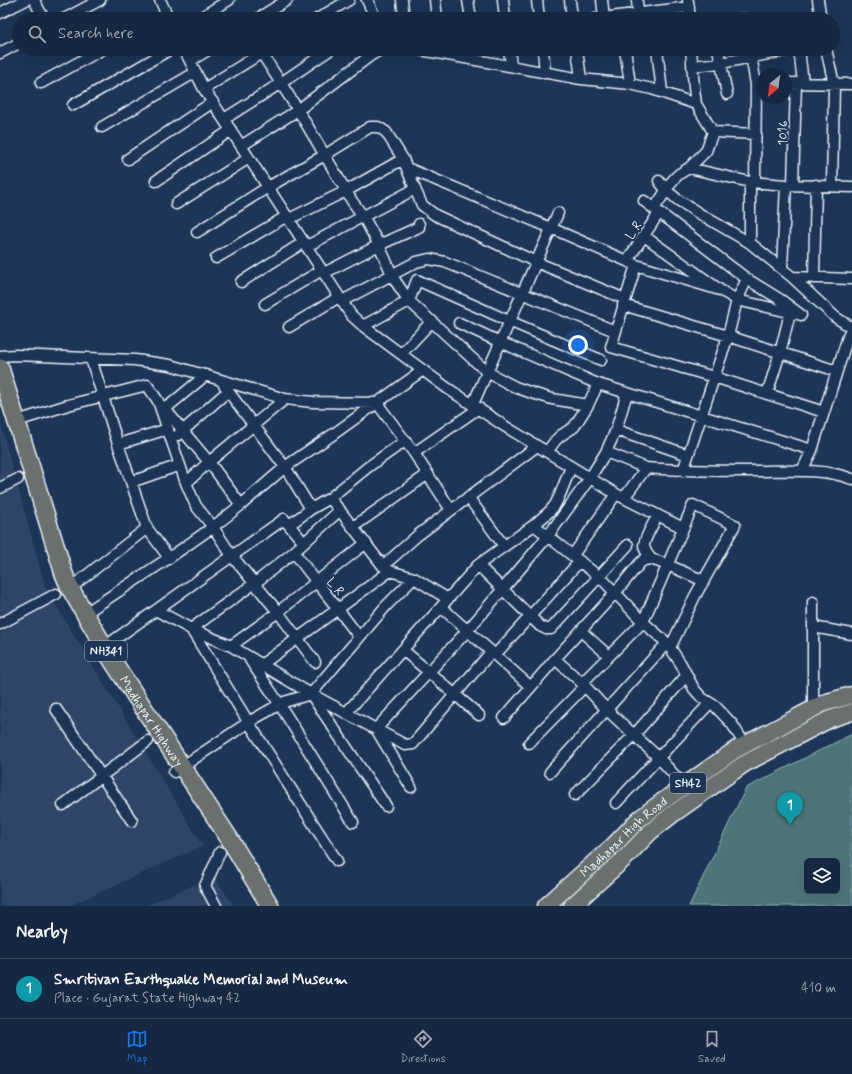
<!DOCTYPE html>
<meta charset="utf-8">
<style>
body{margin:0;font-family:Mynerve,sans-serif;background:#23344c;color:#f1f3f6}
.controls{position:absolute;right:12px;bottom:12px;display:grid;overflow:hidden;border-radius:6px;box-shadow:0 4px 16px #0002}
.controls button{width:36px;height:36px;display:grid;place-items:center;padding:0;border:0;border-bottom:1px solid #35445a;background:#162841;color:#f1f3f6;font:20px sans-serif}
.compass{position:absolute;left:756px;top:68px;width:36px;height:36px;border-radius:50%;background:#162841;box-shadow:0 4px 16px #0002;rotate:209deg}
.you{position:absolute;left:578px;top:345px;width:14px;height:14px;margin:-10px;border:3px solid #fff;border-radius:50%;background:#1a73e8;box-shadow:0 0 0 6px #1a73e833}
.badge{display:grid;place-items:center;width:26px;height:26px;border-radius:50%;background:#1a73e8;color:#fff;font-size:13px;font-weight:700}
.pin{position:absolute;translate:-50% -33px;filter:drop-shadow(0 1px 2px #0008)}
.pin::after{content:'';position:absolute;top:21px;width:14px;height:12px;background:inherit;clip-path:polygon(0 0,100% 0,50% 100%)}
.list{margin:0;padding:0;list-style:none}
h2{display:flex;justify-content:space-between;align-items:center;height:52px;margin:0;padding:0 16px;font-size:17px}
h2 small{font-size:13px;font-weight:400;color:#9ea6b1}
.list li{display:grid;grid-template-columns:26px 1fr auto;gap:12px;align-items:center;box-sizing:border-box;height:60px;padding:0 16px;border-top:1px solid #35445a}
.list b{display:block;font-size:15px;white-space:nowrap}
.list p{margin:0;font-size:13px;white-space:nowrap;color:#9ea6b1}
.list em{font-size:13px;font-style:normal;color:#9ea6b1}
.icon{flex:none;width:22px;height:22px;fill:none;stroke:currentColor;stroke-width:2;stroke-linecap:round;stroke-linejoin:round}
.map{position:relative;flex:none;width:852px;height:906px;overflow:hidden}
.search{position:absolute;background:#162841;box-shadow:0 4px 16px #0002;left:12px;right:12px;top:12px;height:44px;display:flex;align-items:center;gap:10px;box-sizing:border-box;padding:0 14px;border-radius:22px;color:#9ea6b1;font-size:15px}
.sheet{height:112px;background:#162841}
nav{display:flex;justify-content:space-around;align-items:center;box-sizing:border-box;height:56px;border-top:1px solid #35445a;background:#162841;font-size:11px;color:#9ea6b1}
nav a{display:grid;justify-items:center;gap:2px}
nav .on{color:#1a73e8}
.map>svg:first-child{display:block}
</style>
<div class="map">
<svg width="852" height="906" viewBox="0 0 852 906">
<rect width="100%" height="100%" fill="#1d3557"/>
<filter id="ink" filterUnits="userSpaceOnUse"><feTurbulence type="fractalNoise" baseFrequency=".025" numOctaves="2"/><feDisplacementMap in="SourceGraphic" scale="8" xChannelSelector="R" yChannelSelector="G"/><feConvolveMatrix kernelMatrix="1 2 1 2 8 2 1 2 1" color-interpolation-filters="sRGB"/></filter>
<g filter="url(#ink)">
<!-- built -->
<path fill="#2e4568" d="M0 422 46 589 203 846 69 906H0Z
M214 876 234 906H145Z"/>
<!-- green -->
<path fill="#4d7579" stroke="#9ab3b8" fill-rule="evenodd" d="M852 734V906H689L746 788ZM807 861H837V891H807Z"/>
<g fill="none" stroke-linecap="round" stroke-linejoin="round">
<defs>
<path id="minor" d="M34 0 44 19
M160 0 169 19
M367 0 376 19
M402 0 404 19
M435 0 437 19
M468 0 471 19
M503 0 505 19
M537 0 539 19
M570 0 572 19
M602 0 604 18
M637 0 638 13
M818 0 821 19
M688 1 690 19
M0 13 26 0
M64 19 100 0
M158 19 167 14
M198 19 229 0
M257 19 287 0
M317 19 349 0
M595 19 689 7
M739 19H745
M184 49 204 89 351 315 363 326 447 388 506 427 616 494 683 528
M259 49 298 110 352 201 363 216 379 245 394 279 409 301 487 372 515 387 532 393 552 399 588 405
M415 49 581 79 630 84 652 89 696 104 713 132 706 151 689 168 679 174 673 180 654 209
M474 49 475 60
M509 49 511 66
M543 49 545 73
M577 49 581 79
M625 49 630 84
M657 49 662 92
M691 49 694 88 696 104
M718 49 727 94
M750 49 756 85 755 182
M799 49 803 83
M826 49 834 84 832 186
M0 53 19 43
M190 61 210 49
M692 66 721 63 795 49
M41 83 103 49
M786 83 852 84
M204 89 268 49
M73 105 171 49
M224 119 281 83 331 49
M102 127 196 72
M713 132 756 134
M241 146 298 110 370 56 382 49
M128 159 213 102
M407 168 551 228 636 265 720 290
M689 168 750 182 786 185 852 187
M156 181 231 130
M659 181 666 190 678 200 700 214 750 243 792 277 835 317 851 327 812 450 802 471
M750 182V243
M793 185 796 83
M644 201 747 279 781 300 801 315
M176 204 249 158
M289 219 346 191 403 159
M197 232 268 187 325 155 370 127H378L386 132 403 159 415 189 422 205 435 215 536 262 625 299
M644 236 720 290 737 300 797 314
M307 246 415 189
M216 258 287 216
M627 261 659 213
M636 265 611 347 714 377 824 412
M782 268 786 185
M324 273 379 245 419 227V224
M792 277 852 279
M814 278 816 185
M241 282 304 242
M342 301 416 262 429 259 445 262 615 331
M265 304 322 270
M623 305 728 336 837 371
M459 323 500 342 598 384 812 450
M363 326 409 301 417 280 509 321 601 360
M289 327 339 297
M401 354 432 321
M0 356 16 355 135 360 170 365 221 380 285 399 313 402 377 403 414 453 451 510
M91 359 118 444 147 528 169 558
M221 380 228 391 285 467 311 509 330 498 383 566 390 571 414 578 448 599
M767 394 780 353 790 313
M473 404 558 213
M163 406 183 431 209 462 241 505
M165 409 206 375
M20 420 68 405 147 385 158 401 186 483 196 506 213 527 232 556 278 612 315 662
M616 430 688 455
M178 435 228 391
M118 444 168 429
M547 452 555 441 560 436 574 427 588 405 598 384
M606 452 646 468
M414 453 479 408
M683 471 728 336 737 300 747 279
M131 482 180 465
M186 483 209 462 285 399
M0 488 18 479
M468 497 504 546
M330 498 368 467 405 441
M624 498 646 468C683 471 720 471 757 471 789 471 822 468 852 479
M289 525 311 509
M534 525 603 580 643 622 667 643 681 664 694 689 702 698 715 706 732 724 745 745
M353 527 428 474
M294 552C315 581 338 608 359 637
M573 555 616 494
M651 559C648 555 644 550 644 545 645 537 654 523 657 516
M478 565 540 626 546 629H551L628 545
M383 566 418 535 537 446
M73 586 147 528
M441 607 531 687
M156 610 191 629 231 646 311 694 405 745 413 744 491 652
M87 612 169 558 213 527 241 505 285 467 335 433 423 370
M0 624 56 594
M813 627 852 634
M581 631 609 656
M107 645 284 519 304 543
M231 646 278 612 366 543
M403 650 479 715
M495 655 580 561
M555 659 582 683 607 710 634 735 659 758 679 780
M250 660 280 705 353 822
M261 665 390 571
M582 683 643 622 662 578 693 505 735 525 695 596 670 648
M312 696 386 806
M56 709 132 821
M813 709V602
M346 713 441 607 478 565 534 525 550 511 555 505 559 497 571 467
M504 718 555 659 615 593 640 563 644 560 651 559 668 565 704 581
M529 743 585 686
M174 772 252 720 284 702 311 694 386 606 414 578
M550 772 667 643
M411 787 376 729 468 630 548 536 590 478 606 452 616 430 627 393
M575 795 634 735 687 675
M616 803 710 703
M63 805 148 741
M337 861 249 723 191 629 255 583 294 552 340 510
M216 906 205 886 220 852"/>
<g id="primary">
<path id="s1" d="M546 906 614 845 639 819 663 801 735 750 824 703 852 695"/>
<path d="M572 906 626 857 650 832 673 814 744 764 830 719 852 712"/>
</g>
<g id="trunk">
<path id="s2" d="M0 368 64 574 70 588 112 660 229 838 270 906"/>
</g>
</defs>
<!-- minor casing -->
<use href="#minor" stroke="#e8f1f8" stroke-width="13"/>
<!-- primary casing -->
<use href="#primary" stroke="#e8f1f8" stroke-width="19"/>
<!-- trunk casing -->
<use href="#trunk" stroke="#e8f1f8" stroke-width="20"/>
<!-- minor -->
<use href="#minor" stroke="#1d3557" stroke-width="10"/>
<!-- primary -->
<use href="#primary" stroke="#6b706d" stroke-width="16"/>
<!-- trunk -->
<use href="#trunk" stroke="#6b706d" stroke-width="17"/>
</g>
</g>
<g text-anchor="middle" stroke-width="4" stroke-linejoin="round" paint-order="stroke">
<!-- shield labels -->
<g fill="#1d3557" stroke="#abb9c8" stroke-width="1">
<rect x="85" y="641" width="42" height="20" rx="3"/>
<rect x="670" y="773" width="36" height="20" rx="3"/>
</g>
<g font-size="12" font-weight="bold" fill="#e8f1f8">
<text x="106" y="655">NH341</text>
<text x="688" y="787">SH42</text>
</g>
<!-- street labels -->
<g font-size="13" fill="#e8f1f8" stroke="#1d3557">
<text transform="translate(782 133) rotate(-88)" y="5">1016</text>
<text transform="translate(633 230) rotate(-56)" y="5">L R</text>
<text transform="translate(336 586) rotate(50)" y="5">L R</text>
<text dy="5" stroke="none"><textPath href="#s2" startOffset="387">Madhapar Highway</textPath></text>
<text dy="5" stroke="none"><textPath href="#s1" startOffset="104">Madhapar High Road</textPath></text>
</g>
</g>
</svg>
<div class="controls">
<button><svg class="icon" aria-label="layers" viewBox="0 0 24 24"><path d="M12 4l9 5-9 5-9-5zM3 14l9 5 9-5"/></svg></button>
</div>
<svg class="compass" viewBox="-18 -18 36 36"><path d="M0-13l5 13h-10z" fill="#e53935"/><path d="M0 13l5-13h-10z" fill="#9ea6b1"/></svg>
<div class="you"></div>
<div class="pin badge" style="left:790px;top:825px;background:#0f9aa8">1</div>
<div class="search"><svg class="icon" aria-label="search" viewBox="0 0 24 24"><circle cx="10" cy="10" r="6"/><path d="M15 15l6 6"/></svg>Search here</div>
</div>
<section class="sheet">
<h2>Nearby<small></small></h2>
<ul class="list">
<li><span class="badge" style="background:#0f9aa8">1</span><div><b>Smritivan Earthquake Memorial and Museum</b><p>Place · Gujarat State Highway 42</p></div><em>410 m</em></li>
</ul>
</section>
<nav>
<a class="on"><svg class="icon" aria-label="map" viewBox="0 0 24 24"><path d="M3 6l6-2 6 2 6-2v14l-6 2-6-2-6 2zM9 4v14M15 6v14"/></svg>Map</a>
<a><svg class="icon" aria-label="directions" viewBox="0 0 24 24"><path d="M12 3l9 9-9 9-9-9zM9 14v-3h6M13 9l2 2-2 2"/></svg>Directions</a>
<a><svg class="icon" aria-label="saved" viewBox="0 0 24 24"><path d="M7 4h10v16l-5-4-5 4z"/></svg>Saved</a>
</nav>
